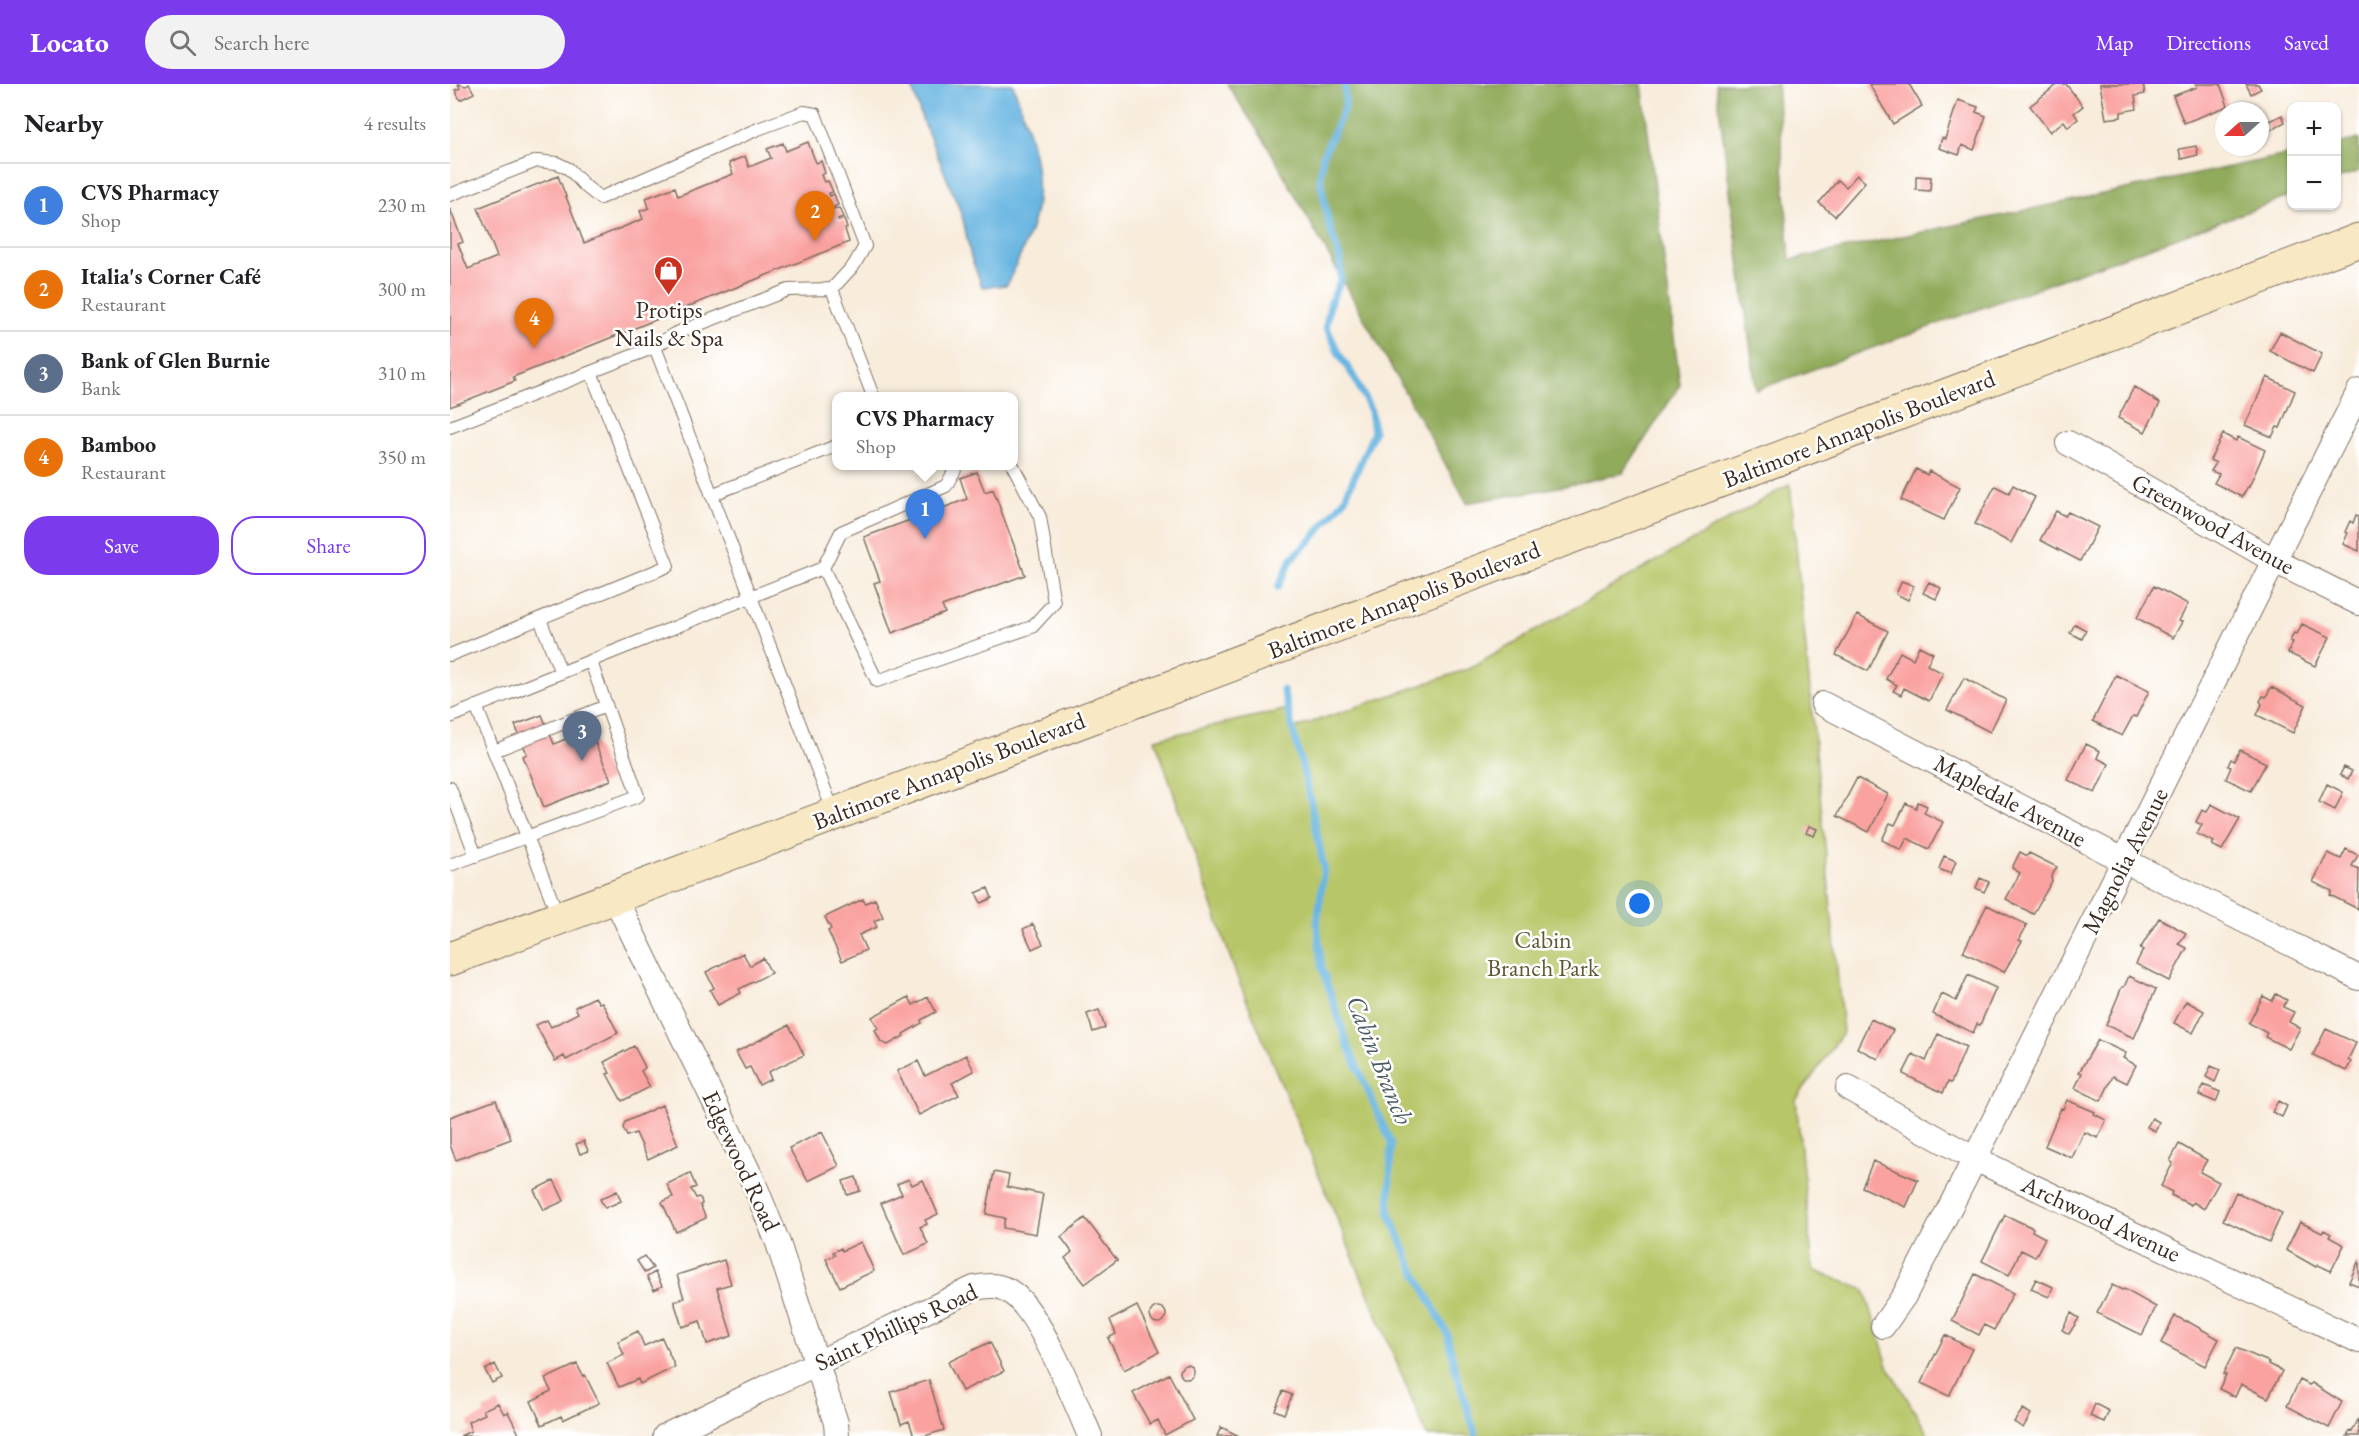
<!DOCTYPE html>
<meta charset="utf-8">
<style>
body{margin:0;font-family:"EB Garamond",serif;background:#f2f2f2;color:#202124}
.controls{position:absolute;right:18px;top:18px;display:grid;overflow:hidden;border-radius:12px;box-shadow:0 2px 4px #0004}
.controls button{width:54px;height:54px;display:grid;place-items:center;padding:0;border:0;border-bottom:2px solid #e0e0e0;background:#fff;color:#202124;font:30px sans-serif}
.compass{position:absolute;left:1765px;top:18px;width:54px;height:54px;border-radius:50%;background:#fff;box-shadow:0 2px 4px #0004;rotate:249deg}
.you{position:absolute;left:1190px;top:820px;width:21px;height:21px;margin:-15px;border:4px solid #fff;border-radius:50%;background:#1a73e8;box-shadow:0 0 0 9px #1a73e833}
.badge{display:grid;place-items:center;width:39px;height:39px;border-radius:50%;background:#7c3aed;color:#fff;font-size:20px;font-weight:700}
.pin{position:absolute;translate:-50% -50px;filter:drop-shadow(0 2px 3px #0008)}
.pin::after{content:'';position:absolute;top:32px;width:21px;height:18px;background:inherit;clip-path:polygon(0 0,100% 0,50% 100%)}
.popup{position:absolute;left:382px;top:308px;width:186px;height:78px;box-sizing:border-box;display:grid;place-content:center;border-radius:12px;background:#fff;filter:drop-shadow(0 2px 4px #0005);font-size:20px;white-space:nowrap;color:#757577}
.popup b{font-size:22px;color:#202124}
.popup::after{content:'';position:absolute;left:50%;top:100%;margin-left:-12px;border:12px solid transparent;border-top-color:#fff}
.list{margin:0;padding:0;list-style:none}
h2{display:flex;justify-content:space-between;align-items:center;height:78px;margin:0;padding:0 24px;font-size:26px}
h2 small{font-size:20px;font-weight:400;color:#757577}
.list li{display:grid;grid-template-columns:39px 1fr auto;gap:18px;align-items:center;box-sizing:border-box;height:84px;padding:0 24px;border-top:2px solid #e0e0e0}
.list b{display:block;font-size:22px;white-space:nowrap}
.list p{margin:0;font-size:20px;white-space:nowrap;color:#757577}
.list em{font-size:20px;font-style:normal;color:#757577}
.actions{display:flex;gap:12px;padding:18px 24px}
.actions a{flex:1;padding:14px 0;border:2px solid #7c3aed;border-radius:24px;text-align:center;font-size:21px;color:#7c3aed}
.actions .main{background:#7c3aed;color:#fff}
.icon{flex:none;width:33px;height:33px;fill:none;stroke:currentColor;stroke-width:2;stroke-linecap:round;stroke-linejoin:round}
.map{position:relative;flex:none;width:1909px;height:1352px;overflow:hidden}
header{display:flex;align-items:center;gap:36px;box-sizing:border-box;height:84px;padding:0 30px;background:#7c3aed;color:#fff}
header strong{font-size:28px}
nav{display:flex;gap:33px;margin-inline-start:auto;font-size:21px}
.search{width:420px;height:54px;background:#f2f2f2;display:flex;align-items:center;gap:15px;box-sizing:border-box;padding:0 21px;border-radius:33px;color:#757577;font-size:22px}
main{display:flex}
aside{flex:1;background:#fff}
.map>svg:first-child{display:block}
</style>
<header>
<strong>Locato</strong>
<div class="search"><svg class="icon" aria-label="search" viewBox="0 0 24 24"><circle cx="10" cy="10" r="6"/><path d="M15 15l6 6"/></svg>Search here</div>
<nav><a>Map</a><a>Directions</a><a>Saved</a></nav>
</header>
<main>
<aside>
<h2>Nearby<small>4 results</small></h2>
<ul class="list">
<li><span class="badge" style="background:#3f7fe0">1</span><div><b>CVS Pharmacy</b><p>Shop</p></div><em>230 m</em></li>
<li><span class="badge" style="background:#e8710a">2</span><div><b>Italia's Corner Café</b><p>Restaurant</p></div><em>300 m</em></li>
<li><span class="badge" style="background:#5c6f8a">3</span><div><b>Bank of Glen Burnie</b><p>Bank</p></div><em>310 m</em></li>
<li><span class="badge" style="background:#e8710a">4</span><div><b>Bamboo</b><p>Restaurant</p></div><em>350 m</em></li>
</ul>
<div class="actions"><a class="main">Save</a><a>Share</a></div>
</aside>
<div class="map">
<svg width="1909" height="1352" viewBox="0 0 1909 1352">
<rect width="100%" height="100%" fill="#fff"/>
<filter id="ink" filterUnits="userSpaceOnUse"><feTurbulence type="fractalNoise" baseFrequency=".0167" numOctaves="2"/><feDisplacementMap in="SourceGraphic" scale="12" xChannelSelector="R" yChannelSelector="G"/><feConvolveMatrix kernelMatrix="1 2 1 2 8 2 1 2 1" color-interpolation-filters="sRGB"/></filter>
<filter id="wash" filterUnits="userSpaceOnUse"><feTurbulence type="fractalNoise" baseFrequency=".008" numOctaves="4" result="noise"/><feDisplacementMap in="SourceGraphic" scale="24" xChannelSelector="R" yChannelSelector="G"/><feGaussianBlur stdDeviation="1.35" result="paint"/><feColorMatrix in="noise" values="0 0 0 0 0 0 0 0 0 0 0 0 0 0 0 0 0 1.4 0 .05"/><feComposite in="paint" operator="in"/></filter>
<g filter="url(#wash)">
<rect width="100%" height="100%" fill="#f8ecdb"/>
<!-- green -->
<path fill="#b7c668" stroke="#797843" stroke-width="1.5" d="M1340 400 1393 948 1346 1016 1363 1186 1415 1206 1438 1282 1479 1352H977L787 893 705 655 838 625 845 644 1021 584Z"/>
<!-- forest -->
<path fill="#91ab5c" stroke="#666a3d" stroke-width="1.5" d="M777 0H1192L1230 301 1173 389 1115 402 1017 419 817 61Z
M1266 0H1327L1340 176 1841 70V112L1306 306Z
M1909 55V87L1887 95V60Z"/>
<!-- water -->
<path fill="#68b5e1" stroke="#527080" stroke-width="1.5" d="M461 0H563C578 43 597 95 582 141 576 161 566 181 557 201L532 203 521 173 512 131 471 32Z"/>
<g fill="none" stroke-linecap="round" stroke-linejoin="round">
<!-- stream -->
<path stroke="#68b5e1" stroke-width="7" d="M828 503 842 474 863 454 894 416 924 348 921 327 904 293 889 270 876 242 880 220 891 195 890 175 878 137 870 94 873 71 895 23V0
M833 606 860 714 874 784 867 840 872 884 898 962 941 1059 939 1128 961 1180 997 1249 1005 1285 1026 1352"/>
</g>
<g id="blocks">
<!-- building -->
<path fill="#f9a2a0" d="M8 0 16 2 19 0 24 9 10 16 5 6 10 4Z
M1419 0H1459L1472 22 1443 40Z
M1608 0H1616L1633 22 1624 29 1628 35 1618 43 1614 37 1600 48 1580 22Z
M1650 0H1693L1695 10 1685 12 1687 25 1671 28V33L1656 35Z
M1746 0H1770L1778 22 1734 39 1723 12 1747 3Z
M1796 0H1808L1811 5 1801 10Z
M1508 16 1528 23 1526 28 1536 32 1524 66 1512 61 1509 71 1489 64 1492 54 1495 55Z
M1832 31 1835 38 1820 46 1816 39Z
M358 58 366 79 371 77 375 89 371 91 374 98 378 97 383 108 379 109 380 112 384 110 388 121 384 123V125L389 124 393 133 388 135 389 137 394 135 397 144 395 145 399 158 63 293 65 297 0 323V125L13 158 8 160 18 185 47 173 28 124 108 92 134 159 193 135 190 127 199 124 196 114 225 103 228 112 283 90 279 79 295 72 299 83 321 74 317 65 333 59 336 67Z
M1746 62 1748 71 1731 75 1729 65Z
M1407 91 1415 98 1385 132 1369 119 1388 96 1396 103Z
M1466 92 1481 93 1480 107 1466 106Z
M1830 248 1872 270 1863 289 1820 267Z
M1817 293 1845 307 1830 344 1827 343 1822 353 1795 341Z
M1684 303 1710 319 1695 348 1668 334Z
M1773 350 1786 357 1788 353 1815 366 1799 403 1798 402 1792 413 1764 399 1769 390 1761 387 1766 379 1760 376Z
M1466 385 1477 391 1479 387 1510 403 1494 436 1451 416Z
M527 388 535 408 543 405 575 491 492 522 495 529 442 549 424 499 430 497 414 453 517 415 510 394Z
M1563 401 1585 413 1561 459 1525 440 1545 402 1559 409Z
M1606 427 1615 432 1618 428 1648 443 1630 477 1590 456Z
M1906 431 1909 432V467L1893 460 1898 449 1895 448 1900 437 1903 439Z
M1452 497 1464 502 1458 516 1446 510Z
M1479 498 1491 504 1486 515 1473 509Z
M1704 502 1738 520 1729 537 1732 538 1723 554 1687 534Z
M1407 531 1438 547 1418 587 1386 571Z
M1625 540 1636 546 1632 555 1620 549Z
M1852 540 1880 553 1865 582 1838 569 1843 558 1840 557 1844 549 1847 550Z
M1469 562 1483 569 1477 581 1493 589 1479 617 1454 604 1451 611 1443 607 1447 601 1436 595 1450 568 1463 575Z
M1666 591 1699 607 1686 633 1683 632 1672 652 1643 637Z
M1514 594 1556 616 1540 648 1497 626Z
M1821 603 1856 621 1843 649 1807 631 1812 620 1810 617 1813 612 1816 613Z
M92 631 104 660 139 645 161 696 94 723 73 672 77 670 65 641Z
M1636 660 1650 667 1647 674 1659 680 1645 709 1618 696Z
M1790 666 1816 679 1801 707 1776 695 1781 683 1778 682 1780 677 1781 675 1784 677Z
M1894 683 1902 687 1898 695 1890 691Z
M1407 694 1438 710 1419 748 1387 732Z
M1877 700 1893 708 1885 726 1869 718Z
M1468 718 1477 722 1474 729 1493 738 1479 765 1457 754 1451 766 1432 756 1440 739 1445 741 1456 719 1466 724Z
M1761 720 1790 735 1772 766 1762 761 1764 758 1747 750 1752 741 1746 738 1752 726 1757 728Z
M1359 742 1367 745 1364 752 1356 749Z
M1896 765 1908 771 1902 782 1909 785 1908 825 1880 811 1882 807 1863 798 1878 769 1891 775Z
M1570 768 1577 772 1579 769 1607 783 1601 793 1602 797 1583 830 1556 815 1570 789 1562 784Z
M1494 772 1506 777 1501 790 1489 785Z
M1530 794 1539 798 1534 808 1526 804Z
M538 804 542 814 531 819 526 809Z
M413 815 415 819 425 815 433 833 424 837 427 843 409 851 416 866 392 877 378 847 381 845 375 833Z
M1537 821 1577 841 1569 856 1572 857 1554 888 1513 868Z
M1709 834 1736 849 1729 860 1737 864 1719 897 1686 880 1693 866 1690 865Z
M583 840 593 860 582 865 573 845Z
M293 869 300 882 313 874 321 889 289 905 291 909 268 921 260 906 264 904 256 888Z
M1518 891 1546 904 1530 941 1527 940 1523 949 1483 930 1492 910 1506 917Z
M1679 892 1706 905 1684 954 1656 941 1671 905 1672 903H1674Z
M1826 910 1837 916 1833 923 1844 928 1839 938 1850 944 1839 965 1815 953 1817 949 1799 939 1813 912 1822 917Z
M145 913 149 919 152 918 168 949 116 976 114 972 105 977 86 941 97 936 101 943 128 929 125 923Z
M459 913 463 921 478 913 486 928 471 936 472 939 453 950 454 952 438 961 431 958 425 946 428 944 422 933Z
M1736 917 1754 927 1743 949 1724 939Z
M649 926 655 944 643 948 637 930Z
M1421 935 1443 946 1428 975 1407 964Z
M339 941 354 971 318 988 321 995 309 1001 300 983 295 985 286 968Z
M1876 945 1906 959 1898 976 1901 978 1896 987 1863 971Z
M1488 950 1516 963 1501 999 1498 998 1493 1009 1453 990 1463 970 1476 977Z
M1648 956 1676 969 1673 974 1686 981 1677 999 1663 992 1651 1017 1625 1004 1632 989 1629 988Z
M184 962 194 981 195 984 191 987 200 1003 172 1017 157 990 160 989 154 978Z
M516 971 524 987 502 999 509 1011 469 1031 447 987 468 977 475 992Z
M1761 982 1770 986 1765 998 1756 993Z
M1754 1001 1770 1008 1766 1018 1749 1011Z
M46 1016 61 1055 6 1076 0 1061V1033Z
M1617 1016 1645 1028 1644 1030 1656 1036 1648 1054 1634 1048 1622 1074 1595 1062 1611 1024 1613 1025Z
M1828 1017 1837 1022 1832 1033 1822 1028Z
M212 1021 228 1061 198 1075 186 1049 177 1052 173 1044 175 1038Z
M1702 1034 1709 1038 1705 1047 1697 1043Z
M372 1048 389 1082 358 1097 339 1064Z
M134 1057 138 1067 130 1070 126 1060Z
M1729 1060 1757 1076 1750 1088 1769 1098 1754 1125 1743 1118 1741 1121 1721 1111 1722 1108 1711 1102 1723 1079 1720 1077Z
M1423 1077 1468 1096 1456 1123 1412 1103Z
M544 1088 559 1091 557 1103 593 1110 586 1150 553 1144 555 1134 536 1130Z
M240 1089 246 1103 241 1105 246 1114 249 1113 251 1115 252 1120 250 1121 256 1134 226 1148 212 1118 223 1113 217 1100Z
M406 1093 410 1107 397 1111 393 1097Z
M459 1095 462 1101 473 1096 488 1130 475 1136 477 1140 470 1143 478 1160 454 1171 431 1119 452 1110 447 1100Z
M104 1096 114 1117 94 1126 84 1106Z
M167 1107 171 1117 155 1124 150 1115Z
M1786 1108 1832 1129 1819 1158 1773 1136Z
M1555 1131 1583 1144 1582 1147 1595 1154 1585 1173 1571 1166 1559 1191 1532 1177Z
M635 1134 667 1176 635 1200 615 1174 622 1168 611 1153Z
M1850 1138 1872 1149 1874 1146 1881 1150 1879 1153 1894 1161 1881 1187 1868 1181 1866 1183 1836 1166Z
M411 1158 424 1187 390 1203 376 1175 385 1171 383 1168 391 1164 392 1167Z
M194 1172 203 1184 195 1189 187 1177Z
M274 1176 281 1200 267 1204 282 1252 257 1260 250 1237 232 1243 224 1217 234 1214 227 1191Z
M1909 1176V1202L1899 1198Z
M205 1188 212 1202 204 1206 197 1193Z
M1525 1190 1563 1209 1544 1246 1534 1241 1529 1251 1502 1237Z
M1586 1195 1603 1203 1599 1213 1581 1205Z
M1662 1201 1672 1206 1674 1205 1706 1223 1692 1251 1647 1229Z
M687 1222 709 1268 674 1286 658 1254 666 1250 660 1236Z
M700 1231a8 8 0 1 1 16 0a8 8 0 1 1-16 0Z
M1621 1229 1629 1234 1619 1250 1612 1246Z
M1725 1232 1737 1238V1237L1769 1255 1755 1282 1711 1259Z
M188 1247 194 1262 212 1254 225 1283 190 1300 188 1295 169 1303 157 1279 174 1271 168 1257Z
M1495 1251 1522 1265 1499 1312 1471 1299Z
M540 1258 554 1287 512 1307 498 1278Z
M1786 1264 1819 1278V1280L1832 1287 1818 1314 1791 1300 1785 1313 1769 1305 1776 1291 1773 1290Z
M45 1280 52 1294 42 1299 35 1286Z
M127 1280 133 1292 135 1291 149 1319 113 1336 111 1332 92 1341 81 1317 101 1307 95 1295Z
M730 1288a7 7 0 1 1 14 0a7 7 0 1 1-14 0Z
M719 1290 743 1336 715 1351 708 1336 700 1340 683 1309Z
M479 1296 494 1346 475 1352H464L459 1337 451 1340 441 1308Z
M1850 1296 1859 1301 1862 1299 1892 1318 1879 1344 1837 1322Z
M833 1307 842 1311 834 1330 825 1326Z
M48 1319 54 1330 58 1328 70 1352H10L21 1347 18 1338 35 1330 33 1326Z
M1645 1320 1659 1327 1654 1338 1640 1332Z
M1573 1325 1581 1330 1573 1344 1564 1338Z
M1909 1334V1352H1897L1900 1347 1902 1348Z
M771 1343 789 1352H767Z"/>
</g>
</g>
<g filter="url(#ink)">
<use href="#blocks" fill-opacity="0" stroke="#7d6e60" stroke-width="1.5"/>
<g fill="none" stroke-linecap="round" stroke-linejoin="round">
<defs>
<path id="service" d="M0 111 87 77 107 79 119 85 135 102 150 114 308 45 354 28 365 30 415 162 404 181 382 205 423 312
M205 263 384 729
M0 343 205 263 224 250 338 206 382 205
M261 411 386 362
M373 484 427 597 582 543 604 519 590 433 563 382
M90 535 111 589
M0 571 218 482 141 288
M26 622 109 834
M0 633 373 484 391 448 496 402 507 382
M44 667 156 622
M0 704 26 772
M0 781 188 712 141 578"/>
<path id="minor" d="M1618 359 1825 477 1909 519
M1373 620 1675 777 1909 894
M165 814 303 1097 328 1159 386 1339 387 1352
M1398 1004 1525 1075 1909 1257
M1433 1242 1454 1212 1513 1098 1909 307
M215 1352 524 1204C540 1201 550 1200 563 1210 590 1229 626 1319 640 1352"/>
<path id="secondary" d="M0 875 1909 156"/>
</defs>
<!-- service casing -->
<use href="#service" stroke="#7d6e60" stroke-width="14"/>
<!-- minor casing -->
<use href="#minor" stroke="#7d6e60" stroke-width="26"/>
<!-- secondary casing -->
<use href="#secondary" stroke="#7d6e60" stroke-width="35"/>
<!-- service -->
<use href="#service" stroke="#fff" stroke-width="12"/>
<!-- minor -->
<use href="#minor" stroke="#fff" stroke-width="24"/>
<!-- secondary -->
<use href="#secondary" stroke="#f8e8c3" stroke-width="33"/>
</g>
</g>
<!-- icons -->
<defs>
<symbol id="shop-pin" viewBox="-11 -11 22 30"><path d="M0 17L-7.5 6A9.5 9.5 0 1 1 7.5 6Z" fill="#c8321e" stroke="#fff"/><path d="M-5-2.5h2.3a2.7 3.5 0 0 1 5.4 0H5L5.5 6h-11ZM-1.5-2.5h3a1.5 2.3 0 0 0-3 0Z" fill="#fff"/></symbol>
</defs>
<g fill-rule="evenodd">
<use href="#shop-pin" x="202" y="170" width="33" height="45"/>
</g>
<g text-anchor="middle" stroke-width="5" stroke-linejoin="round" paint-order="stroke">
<!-- poi labels -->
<g font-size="24" fill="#3b2a1e" stroke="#fff">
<text x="219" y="234">Protips<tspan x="219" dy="28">Nails &amp; Spa</tspan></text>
</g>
<!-- street labels -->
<g font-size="24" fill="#3b2a1e" stroke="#fff">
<text transform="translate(1409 345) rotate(-21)" y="8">Baltimore Annapolis Boulevard</text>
<text transform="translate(1763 440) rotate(29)" y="8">Greenwood Avenue</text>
<text transform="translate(954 516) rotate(-21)" y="8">Baltimore Annapolis Boulevard</text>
<text transform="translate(499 687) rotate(-21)" y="8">Baltimore Annapolis Boulevard</text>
<text transform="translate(1560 717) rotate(28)" y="8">Mapledale Avenue</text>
<text transform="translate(1675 777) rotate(-63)" y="8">Magnolia Avenue</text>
<text transform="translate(291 1077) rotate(65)" y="8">Edgewood Road</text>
<text transform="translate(1651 1135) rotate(25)" y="8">Archwood Avenue</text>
<text transform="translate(446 1243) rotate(-25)" y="8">Saint Phillips Road</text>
</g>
<!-- park labels -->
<g font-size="24" fill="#605934" stroke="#fff">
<text x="1093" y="864">Cabin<tspan x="1093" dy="28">Branch Park</tspan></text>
</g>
<!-- water labels -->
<g font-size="26" font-style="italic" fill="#4b5b62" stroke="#fff">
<text transform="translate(930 976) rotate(68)" y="9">Cabin Branch</text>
</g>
</g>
</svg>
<div class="controls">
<button>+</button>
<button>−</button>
</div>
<svg class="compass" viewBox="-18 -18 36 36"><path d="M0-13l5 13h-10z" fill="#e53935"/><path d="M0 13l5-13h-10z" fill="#757577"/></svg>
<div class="you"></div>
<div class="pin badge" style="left:475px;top:455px;background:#3f7fe0">1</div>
<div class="popup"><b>CVS Pharmacy</b>Shop</div>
<div class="pin badge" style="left:365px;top:157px;background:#e8710a">2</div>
<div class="pin badge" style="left:132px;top:677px;background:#5c6f8a">3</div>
<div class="pin badge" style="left:84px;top:264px;background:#e8710a">4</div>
</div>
</main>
